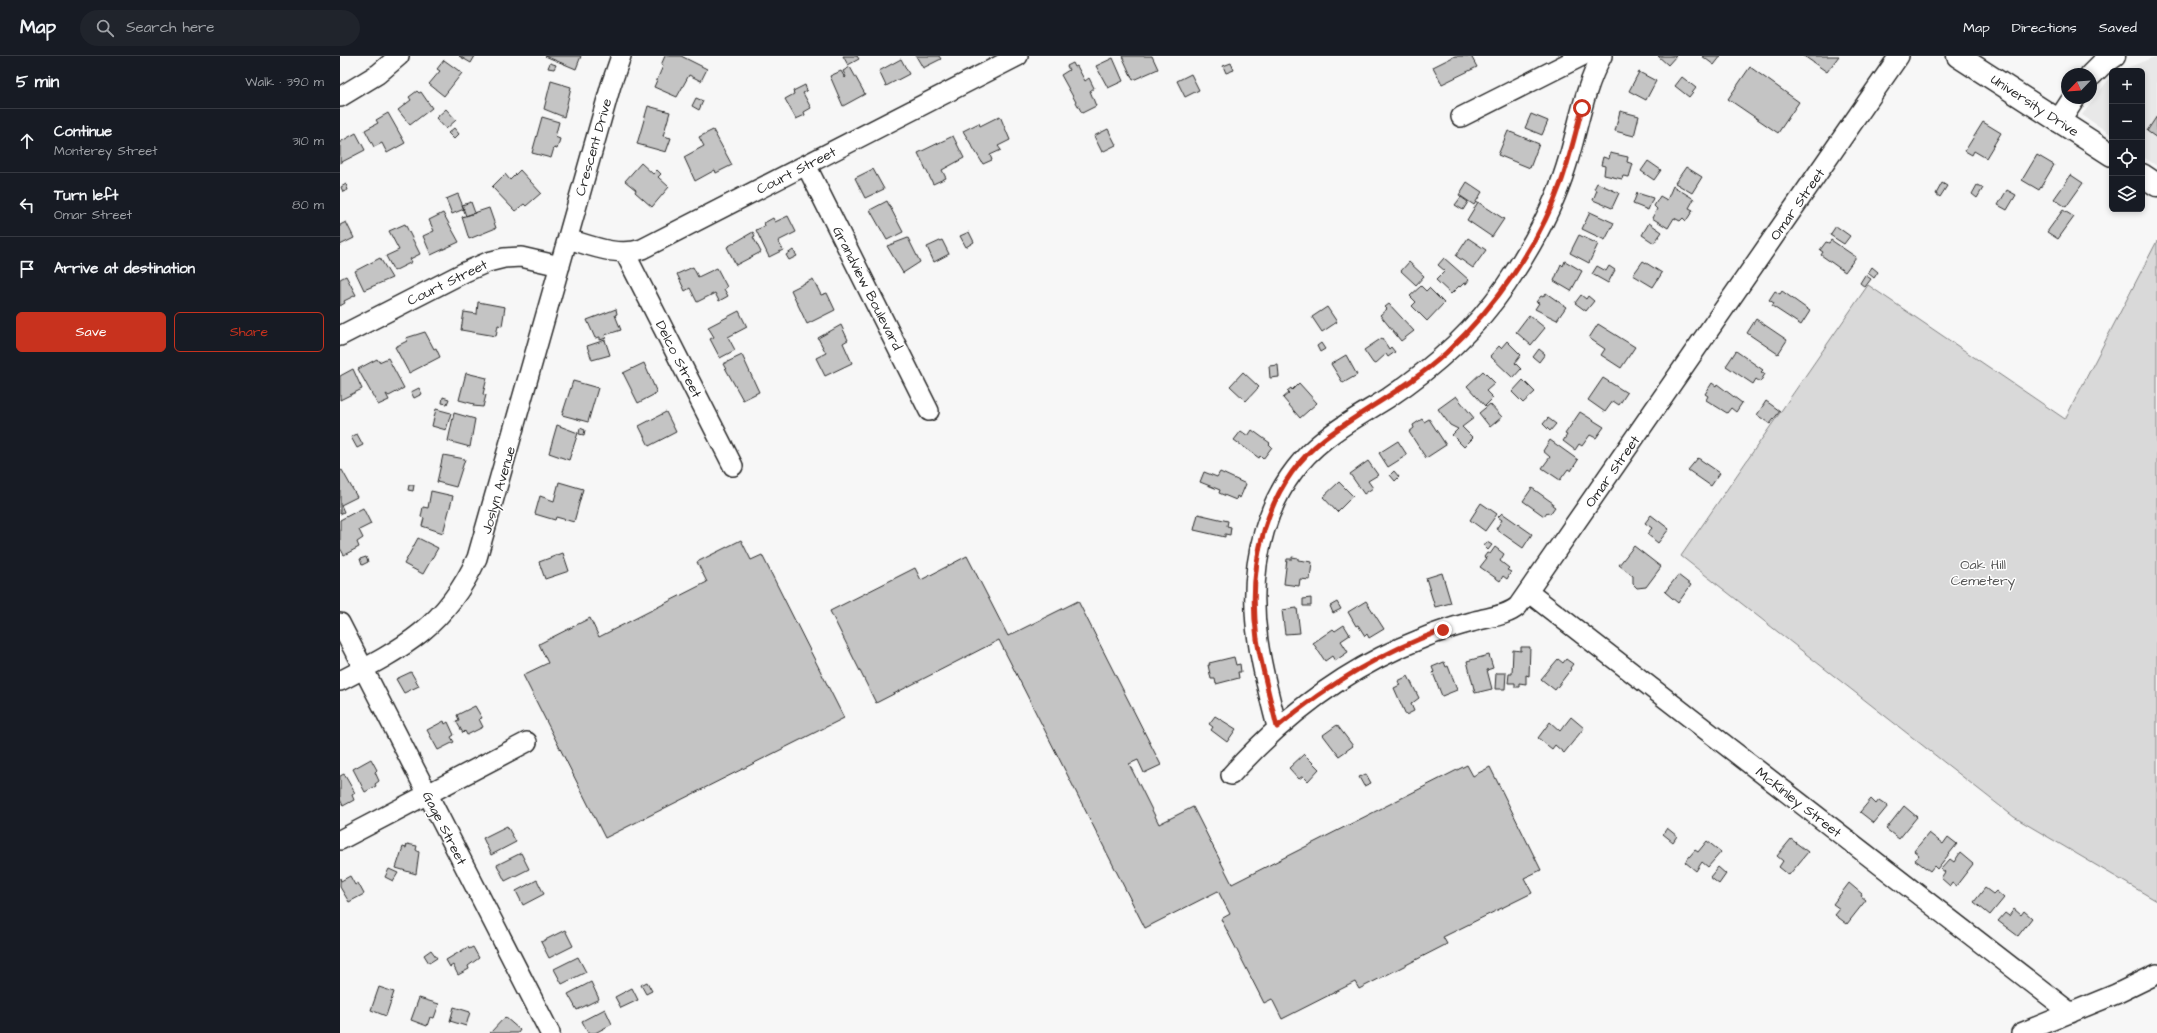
<!DOCTYPE html>
<meta charset="utf-8">
<style>
body{margin:0;font-family:"Architects Daughter",sans-serif;background:#20242c;color:#f1f3f6}
.controls{position:absolute;right:12px;top:12px;display:grid;overflow:hidden;border-radius:6px;box-shadow:0 2px 6px #0003}
.controls button{width:36px;height:36px;display:grid;place-items:center;padding:0;border:0;border-bottom:1px solid #363941;background:#171b24;color:#f1f3f6;font:20px sans-serif}
.compass{position:absolute;left:1721px;top:12px;width:36px;height:36px;border-radius:50%;background:#171b24;box-shadow:0 2px 6px #0003;rotate:245deg}
.stop{position:absolute;width:12px;height:12px;margin:-9px;border:3px solid #c8321e;border-radius:50%;background:#fff}
.stop.end{background:#c8321e;border-color:#fff;box-shadow:0 1px 4px #0008}
.list{margin:0;padding:0;list-style:none}
h2{display:flex;justify-content:space-between;align-items:center;height:52px;margin:0;padding:0 16px;font-size:17px}
h2 small{font-size:13px;font-weight:400;color:#9ea1a6}
.list li{display:grid;grid-template-columns:26px 1fr auto;gap:12px;align-items:center;box-sizing:border-box;height:64px;padding:0 16px;border-top:1px solid #363941}
.list b{display:block;font-size:15px;white-space:nowrap}
.list p{margin:0;font-size:13px;white-space:nowrap;color:#9ea1a6}
.list em{font-size:13px;font-style:normal;color:#9ea1a6}
.actions{display:flex;gap:8px;padding:12px 16px}
.actions a{flex:1;padding:9px 0;border:1px solid #c8321e;border-radius:6px;text-align:center;font-size:14px;color:#c8321e}
.actions .main{background:#c8321e;color:#fff}
.icon{flex:none;width:22px;height:22px;fill:none;stroke:currentColor;stroke-width:2;stroke-linecap:round;stroke-linejoin:round}
.map{position:relative;flex:none;width:1817px;height:977px;overflow:hidden}
header{display:flex;align-items:center;gap:24px;box-sizing:border-box;height:56px;padding:0 20px;background:#171b24;border-bottom:1px solid #363941}
header strong{font-size:19px}
nav{display:flex;gap:22px;margin-inline-start:auto;font-size:14px}
.search{width:280px;height:36px;background:#20242c;display:flex;align-items:center;gap:10px;box-sizing:border-box;padding:0 14px;border-radius:22px;color:#9ea1a6;font-size:15px}
main{display:flex}
aside{flex:1;background:#171b24}
.map>svg:first-child{display:block}
</style>
<header>
<strong>Map</strong>
<div class="search"><svg class="icon" aria-label="search" viewBox="0 0 24 24"><circle cx="10" cy="10" r="6"/><path d="M15 15l6 6"/></svg>Search here</div>
<nav><a>Map</a><a>Directions</a><a>Saved</a></nav>
</header>
<main>
<aside>
<h2>5 min<small>Walk · 390 m</small></h2>
<ul class="list">
<li><svg class="icon" aria-label="ahead" viewBox="0 0 24 24"><path d="M12 20V5M6 11l6-6 6 6"/></svg><div><b>Continue</b><p>Monterey Street</p></div><em>310 m</em></li>
<li><svg class="icon" aria-label="left" viewBox="0 0 24 24"><path d="M17 20v-9H6M10 6l-5 5 5 5"/></svg><div><b>Turn left</b><p>Omar Street</p></div><em>80 m</em></li>
<li><svg class="icon" aria-label="arrive" viewBox="0 0 24 24"><path d="M6 21V4h12l-3 4 3 4H6"/></svg><div><b>Arrive at destination</b></div></li>
</ul>
<div class="actions"><a class="main">Save</a><a>Share</a></div>
</aside>
<div class="map">
<svg width="1817" height="977" viewBox="0 0 1817 977">
<rect width="100%" height="100%" fill="#f7f7f7"/>
<filter id="ink" filterUnits="userSpaceOnUse"><feTurbulence type="fractalNoise" baseFrequency=".025" numOctaves="2"/><feDisplacementMap in="SourceGraphic" scale="8" xChannelSelector="R" yChannelSelector="G"/><feConvolveMatrix kernelMatrix="1 2 1 2 8 2 1 2 1" color-interpolation-filters="sRGB"/></filter>
<g filter="url(#ink)">
<!-- built -->
<path fill="#e8e8e8" d="M1817 0V110L1802 100V15H1779Z
M1772 19V79L1742 59Z"/>
<!-- green -->
<path fill="#d9d9d9" stroke="#828282" d="M1817 185V845L1674 761 1341 500 1528 229 1725 363Z"/>
<!-- building -->
<path fill="#c4c4c4" stroke="#2b2b2b" d="M119 0H135L131 7Z
M205 0H241L236 13Z
M325 0H341L367 13 361 25 349 19 337 41 314 31 323 10 321 9Z
M503 0H517L519 3 508 9Z
M576 0H599L601 3 583 12Z
M782 0H812L818 13 793 24Z
M1115 0H1131L1137 11 1102 28 1093 11Z
M1318 0H1336L1328 9Z
M1362 0H1381L1374 9Z
M1464 0H1499L1487 16Z
M773 2 783 25 768 32 756 10Z
M561 3 569 18 546 30 539 15Z
M104 4 122 17 104 40 89 28 100 15 97 13Z
M210 7 216 9 214 13 208 12Z
M733 7 735 11 737 10 745 25 749 22 754 32 750 35 756 50 742 57 721 19 729 14 727 10Z
M891 7 894 14 886 17 883 10Z
M510 11 525 38 503 50 490 20 501 15 505 22 506 21 503 15Z
M1410 11 1459 46 1438 77 1388 43Z
M1299 16 1316 25 1306 44 1289 35Z
M851 18 859 34 845 41 837 25Z
M1342 21 1356 32 1349 41 1335 30Z
M211 25 231 31 224 61 204 53Z
M465 29 467 35 463 37 471 52 464 56 465 59 456 63 445 43 454 38 453 35Z
M77 35 79 37 81 36 92 52 70 69 58 54 71 44 69 41Z
M356 42 363 45 359 54 352 50Z
M308 50 330 56 323 80 331 82 326 96 297 88Z
M106 53 116 64 106 73 96 62Z
M1280 55 1299 60 1294 80 1275 75Z
M48 57 65 87 47 97 42 87 34 91 25 74 38 67 36 64Z
M1191 58 1208 65 1202 79 1185 72Z
M660 60 670 84 658 90 661 94 650 99 652 104 643 108 623 75 639 67 640 70Z
M1817 60V82L1807 75Z
M202 61 219 66 215 81 220 83 217 93 214 92 211 102 192 97Z
M1643 66 1661 77 1646 102 1634 95 1632 99 1625 95Z
M114 72 119 78 114 83 108 77Z
M768 73 776 89 762 96 754 80Z
M373 74 392 109 376 117 375 114 355 125 344 101 364 90 359 81Z
M1168 75 1199 88 1190 112 1158 99Z
M16 77 25 94 0 107V86Z
M613 80 624 102 602 114 606 122 593 128 578 97Z
M1270 97 1288 101 1287 106 1293 108 1289 121 1283 120 1282 123 1264 119 1265 110 1261 109 1263 101 1269 103Z
M1697 99 1714 109 1699 134 1682 124Z
M1308 105 1321 114 1314 124 1301 115Z
M301 107 313 118 317 114 321 118 318 121 329 131 312 151 295 136 296 134 285 125Z
M1346 111 1362 121 1352 137 1335 127Z
M533 113 544 133 525 142 515 122Z
M180 114 201 137 186 150 184 148 175 155 152 131 165 118 170 124Z
M1731 119 1743 127 1726 151 1714 143Z
M1127 126 1142 136 1134 149 1119 139Z
M1257 127 1279 137 1272 152 1253 144 1257 134 1254 133Z
M1602 127 1607 130 1600 141 1596 138Z
M6 128 8 134 3 136 1 131Z
M1637 129 1643 132 1637 142 1632 138Z
M1333 130 1354 143 1349 152 1353 154 1346 165 1343 162 1340 165 1334 162 1328 172 1312 162 1317 153 1314 150 1320 140 1327 144Z
M1667 134 1676 139 1667 154 1658 149Z
M1297 137 1313 142 1308 154 1293 148Z
M118 138 124 153 112 158 106 143Z
M1121 141 1128 146 1123 154 1115 149Z
M547 145 563 176 547 184 530 154Z
M131 146 135 157 126 160 122 149Z
M1138 146 1164 163 1152 181 1127 164Z
M149 152 156 172 129 183 122 161Z
M1723 154 1734 161 1718 183 1707 176Z
M1250 156 1274 167 1265 184 1242 173Z
M103 157 119 186 91 199 83 180 94 175 89 164Z
M448 160 456 176 438 185 443 194 429 201 416 174 425 170 424 167 433 162 435 166Z
M6 166 14 182 0 189V169Z
M1309 167 1322 176 1314 187 1302 179Z
M65 168 80 198 70 203 72 206 54 215 46 200 59 194 49 175Z
M1496 170 1510 180 1504 188 1490 179Z
M413 176 415 180 413 181 421 196 396 209 387 191Z
M629 176 634 186 626 191 620 180Z
M1239 179 1258 188 1249 207 1230 197Z
M568 182 580 206 563 217 547 190Z
M1128 182 1146 194 1133 212 1116 200Z
M602 184 609 198 594 206 587 191Z
M1491 184 1516 201 1505 216 1481 199 1483 196 1480 194 1486 186 1489 187Z
M453 194 457 200 449 204 446 199Z
M40 202 52 222 24 234 15 215Z
M1104 202 1129 224 1126 228 1124 227 1120 231 1119 230 1111 238 1096 224 1105 215 1098 209Z
M1225 205 1242 215 1231 235 1214 225 1221 208 1223 210Z
M1303 205 1322 217 1313 231 1293 219Z
M1069 206 1084 220 1076 229 1061 215Z
M1257 210 1266 215 1269 210 1275 214 1268 227 1252 218Z
M353 211 358 221 377 212 387 231 384 233 388 240 379 245 375 237 357 246 350 232 345 235 337 218Z
M1532 211 1538 216 1534 222 1528 217Z
M1525 219 1531 223 1525 231 1520 227Z
M6 220 16 239 4 245 5 247 0 250V223Z
M473 223 481 239 487 237 495 254 467 268 451 234Z
M1081 230 1086 235 1089 232 1104 247 1087 265 1072 250 1076 246 1070 240Z
M1435 235 1440 238 1442 235 1470 255 1461 269 1432 250 1434 247 1429 244Z
M1206 237 1226 251 1217 264 1195 253 1199 247 1196 246 1201 240 1203 241Z
M1241 239 1246 243 1248 240 1254 245 1246 255 1235 247Z
M138 246 165 251 162 270 158 269 156 280 121 274 124 256 137 258Z
M1049 248 1074 275 1061 285 1040 259 1047 253 1045 251Z
M987 251 997 266 982 276 972 261Z
M276 253 277 258 275 259 281 274 265 279 266 282 260 284V281L255 282 247 264Z
M399 255 407 271 388 281 395 294 380 302 370 283 374 281 368 271Z
M1189 259 1205 272 1191 289 1176 276Z
M1416 263 1447 284 1438 298 1407 277Z
M1258 268 1295 291 1281 312 1261 299 1265 293 1249 282Z
M501 269 508 284 503 287 512 307 485 320 476 302 486 297 478 282Z
M85 276 94 293 96 292 100 301 69 317 55 291 67 285 66 282Z
M1042 282 1049 293 1051 291 1055 296 1048 301 1046 298 1035 308 1033 307 1024 294Z
M265 284 270 299 252 304 247 290Z
M1167 285 1181 299 1175 307 1181 313 1173 322 1150 300 1159 290 1161 292Z
M981 287 985 293 980 296 977 290Z
M1199 293 1205 298 1199 306 1193 301Z
M1396 295 1423 314 1421 316 1425 318 1420 326 1416 323 1413 328 1386 310Z
M402 299 419 336 403 344 383 308Z
M1006 299 1017 319 1003 327 991 308Z
M48 302 64 332 49 340 46 338 49 344 38 349 18 313 37 303 39 306Z
M304 307 317 337 298 347 283 317Z
M938 309 939 321 930 322 929 310Z
M13 313 22 333 0 344V320Z
M1143 315 1155 327 1146 335 1153 342 1145 350 1127 330Z
M903 316 919 331 906 345 890 330Z
M126 317 147 322 143 338 146 339 143 351 133 350 134 348 119 344Z
M1263 322 1287 337 1279 349 1273 345 1265 356 1248 344Z
M1183 324 1195 336 1183 347 1172 336Z
M233 325 258 332 248 366 222 359Z
M959 327 977 347 960 362 943 342 949 337 947 335 951 332 952 334Z
M1372 327 1376 330 1377 328 1402 347 1396 356 1391 352 1387 357 1366 344 1368 340 1365 338Z
M79 332 82 338 74 342 71 336Z
M1116 340 1134 362 1122 371 1133 382 1124 391 1112 379 1118 373 1110 369 1098 353Z
M103 341 109 343 107 348 102 347Z
M1426 345 1440 355 1430 368 1417 359Z
M1150 348 1162 361 1150 371 1139 357Z
M96 353 111 357 106 374 92 370Z
M326 356 336 376 309 390 299 370Z
M1240 356 1264 371 1256 382 1250 379 1242 390 1239 388 1235 394 1223 385 1227 379 1225 378Z
M114 357 135 363 130 391 108 385Z
M1208 362 1216 368 1210 375 1203 368Z
M1082 363 1084 366 1089 363 1106 389 1086 402 1069 376 1074 372 1073 369Z
M217 369 238 377 229 404 209 397Z
M240 372 245 374 244 379 239 378Z
M912 374 930 387 929 388 932 391 923 403 920 400 919 402 894 384 901 375 908 380Z
M17 378 23 389 17 392 11 381Z
M1210 384 1238 404 1231 415 1228 413 1220 424 1202 412 1210 401 1203 395Z
M1058 385 1067 399 1048 411 1039 397Z
M103 399 125 403 116 431 97 426Z
M1358 402 1380 417 1371 430 1348 414Z
M1028 405 1038 419 1028 425 1033 432 1024 438 1010 418Z
M2 414 17 441 1 449 4 456 0 458V415Z
M1054 415 1059 421 1055 425 1050 419Z
M864 416 877 421 880 416 906 428 900 442 897 440 896 444 879 437 880 434 860 426Z
M219 426 243 433 234 466 216 461 215 464 195 458 200 440 214 445Z
M999 426 1013 440 997 456 983 441Z
M69 429H74L73 435 68 434Z
M1192 432 1213 447 1212 449 1215 451 1210 458 1207 456 1204 460 1183 445Z
M91 435 113 440 103 477 82 470 84 462 81 461 83 451 88 452Z
M1141 447 1157 458 1145 475 1130 464Z
M23 452 31 468 19 474 23 482 17 486 19 491 4 499 0 492V464Z
M1162 457 1192 478 1183 492 1156 473 1162 464 1158 461Z
M858 458 888 465 887 470 891 471 890 479 885 478V481L854 474Z
M1311 459 1329 473 1318 487 1307 478 1312 472 1305 467Z
M78 482 98 492 83 518 64 508Z
M401 484 411 504 422 499 504 662 265 782 183 619 208 607 199 588 250 562 259 581 367 526 357 506Z
M1147 486 1152 489 1148 494 1144 490Z
M1294 490 1321 511 1306 531 1297 532 1293 528V520L1279 509Z
M1155 491 1164 498 1160 505 1169 512 1167 514 1171 516 1167 523 1163 520 1160 525 1140 511 1147 502 1144 501 1147 497 1150 498Z
M223 497 229 515 205 523 199 506Z
M627 500 668 580 738 545 821 709 804 717 798 704 789 708 819 768 853 751 892 828 1127 709 1133 720 1150 711 1201 814 1184 822 1192 837 1103 881 1107 888 1019 933 1015 926 942 963 932 943 924 947 881 863 890 858 878 835 805 872 659 584 536 647 490 555 575 512 581 524Z
M26 501 28 506 22 509 20 503Z
M952 501 958 502V504L972 506 970 524 960 523 959 530 944 528 947 503H952Z
M1102 517 1111 547 1095 551 1086 522Z
M1338 519 1351 529 1338 547 1325 536Z
M971 542V550H963V543Z
M1026 545 1044 573 1029 582 1027 578 1025 580 1018 569 1016 570 1008 556Z
M997 546 1001 553 993 557 990 550Z
M957 552 960 577 945 578 942 554Z
M1004 569 1010 579 1001 585 1008 596 995 605 992 600 985 605 973 587 993 573 995 575Z
M1181 591H1190L1189 620 1186 619V628L1179 627V631H1175V627H1168L1169 618H1172L1173 594 1181 595Z
M1149 599 1153 612 1147 614 1152 633 1135 637 1127 605Z
M894 601 896 609 900 608 901 616H898L899 622 876 628 875 623H871L868 609H870L869 607Z
M1218 603 1223 607 1226 603 1233 608 1230 612 1231 613 1215 634 1201 623Z
M1104 606 1106 611 1108 610 1117 634 1102 640 1093 617 1094 616 1092 611Z
M71 616 79 630 64 637 56 623Z
M1156 617H1166L1165 633H1155Z
M1068 620 1079 642 1071 648 1074 655 1066 659 1054 632 1060 629 1058 625Z
M135 650 142 662 139 663 143 671 127 679 125 675 123 677 116 665 119 664 117 659Z
M875 660 896 673 887 686 871 674 873 671 869 668Z
M1231 661 1244 672 1224 697 1215 689 1212 693 1198 682 1210 666 1220 675Z
M104 665 105 668 108 666 114 679 111 681 114 686 98 694 87 674Z
M997 669 1013 690 999 700 983 679Z
M964 698 979 713 968 725 963 720 959 723 949 712Z
M31 703 37 714 35 716 39 725 35 728 36 730 25 736 13 713Z
M4 718 15 737 12 739 14 744 3 750 0 743V720Z
M1026 718 1031 727 1024 730 1019 721Z
M1531 743 1536 748 1539 744 1548 750 1534 767 1520 756Z
M1564 750 1577 761 1559 783 1546 773Z
M167 770 176 786 151 799 143 782Z
M1327 772 1337 780 1333 786 1323 778Z
M1589 777 1603 788 1608 781 1617 788 1597 813 1594 810 1590 815 1575 804 1579 799 1574 795Z
M1451 783 1468 796 1449 819 1439 811 1443 805 1437 800Z
M1367 785 1381 796 1368 811 1362 806 1356 815 1345 806 1355 794 1358 796Z
M67 788 77 790 76 794 79 796 76 818 56 812 63 791 66 792Z
M181 797 189 813 165 825 157 809Z
M1620 797 1633 808 1616 830 1612 827 1610 830 1601 822 1605 816 1601 813 1610 803 1614 806Z
M1378 811 1386 818 1379 828 1370 821Z
M49 813 58 817 53 825 45 821Z
M10 820 15 829 18 827 24 838 9 846 0 831V822L1 825Z
M197 824 204 838 183 849 176 835Z
M1509 827 1522 838 1521 840 1526 844 1507 868 1495 859 1500 853 1493 848Z
M1645 832 1653 838 1656 835 1664 842 1650 859 1634 846Z
M1674 853 1681 859 1684 855 1692 862 1678 880 1658 865 1665 857 1669 860Z
M225 874 233 890 209 902 201 886Z
M128 891 129 893 133 891 139 902 128 910 129 913 118 919 113 909 110 911 106 904Z
M91 894 97 902 89 907 84 899Z
M238 901 246 916 222 928 214 913Z
M251 926 259 943 237 954 228 938Z
M307 926 312 935 306 938 301 929Z
M39 931 54 936 46 960 31 954Z
M292 932 298 944 281 952 275 941Z
M79 942 99 948 94 962 90 961 87 970 71 964Z
M114 951 130 956 126 970 110 965Z
M265 953 272 968 255 977H248L242 965Z
M165 961 180 974 178 977H150Z"/>
<g fill="none" stroke-linecap="round" stroke-linejoin="round">
<defs>
<path id="minor" d="M0 41 38 18 59 0
M1121 61 1242 0
M466 109 589 355
M228 183C252 190 277 201 302 193L678 0
M285 197 393 410
M0 280 125 216 148 206 164 202 181 201 220 210
M1188 536 1731 957
M0 567 210 977
M0 625C64 592 106 570 137 502L271 29 281 0
M937 671C930 643 922 614 918 585 907 512 924 431 984 384 1003 368 1026 356 1048 342 1093 312 1135 274 1166 229 1191 192 1213 153 1226 111 1238 74 1243 34 1262 0
M891 719C944 660 1006 612 1081 583 1098 575 1117 570 1135 565 1149 561 1167 560 1178 550L1559 0
M0 784 187 686
M1681 977 1776 938 1817 918"/>
<path id="major" d="M1618 0 1772 99
M1802 119 1817 129"/>
<path id="highway" d="M1751 19 1761 9 1774 0
M1719 65 1734 42"/>
</defs>
<!-- minor casing -->
<use href="#minor" stroke="#2b2b2b" stroke-width="22"/>
<!-- major casing -->
<use href="#major" stroke="#2b2b2b" stroke-width="25"/>
<!-- highway casing -->
<use href="#highway" stroke="#2b2b2b" stroke-width="25"/>
<!-- minor -->
<use href="#minor" stroke="#fff" stroke-width="19"/>
<!-- major -->
<use href="#major" stroke="#fff" stroke-width="22"/>
<!-- highway -->
<use href="#highway" stroke="#fff" stroke-width="22"/>
</g>
</g>
<g fill="none" stroke-linecap="round" stroke-linejoin="round" filter="url(#ink)">
<!-- route -->
<path stroke="#c8321e" stroke-width="5" d="M1103 574C1041 596 987 629 937 671 930 642 922 613 917 583 907 511 924 430 984 383 1024 353 1069 331 1106 297 1157 249 1199 189 1222 124 1230 100 1236 76 1242 52"/>
</g>
<g text-anchor="middle" stroke-width="3" stroke-linejoin="round" paint-order="stroke">
<!-- street labels -->
<g font-size="14" fill="#2b2b2b" stroke="#fff">
<text transform="translate(1695 49) rotate(33)" y="5">University Drive</text>
<text transform="translate(253 91) rotate(-74)" y="5">Crescent Drive</text>
<text transform="translate(456 114) rotate(-27)" y="5">Court Street</text>
<text transform="translate(1457 148) rotate(-55)" y="5">Omar Street</text>
<text transform="translate(107 226) rotate(-26)" y="5">Court Street</text>
<text transform="translate(528 232) rotate(63)" y="5">Grandview Boulevard</text>
<text transform="translate(339 303) rotate(63)" y="5">Delco Street</text>
<text transform="translate(1272 415) rotate(-55)" y="5">Omar Street</text>
<text transform="translate(158 434) rotate(-74)" y="5">Joslyn Avenue</text>
<text transform="translate(1459 746) rotate(38)" y="5">McKinley Street</text>
<text transform="translate(105 772) rotate(63)" y="5">Gage Street</text>
</g>
<!-- park labels -->
<g font-size="14" fill="#565656" stroke="#fff">
<text x="1643" y="513">Oak Hill<tspan x="1643" dy="16">Cemetery</tspan></text>
</g>
</g>
</svg>
<div class="controls">
<button>+</button>
<button>−</button>
<button><svg class="icon" aria-label="locate" viewBox="0 0 24 24"><circle cx="12" cy="12" r="6"/><path d="M12 2v4M12 18v4M2 12h4M18 12h4"/></svg></button>
<button><svg class="icon" aria-label="layers" viewBox="0 0 24 24"><path d="M12 4l9 5-9 5-9-5zM3 14l9 5 9-5"/></svg></button>
</div>
<svg class="compass" viewBox="-18 -18 36 36"><path d="M0-13l5 13h-10z" fill="#e53935"/><path d="M0 13l5-13h-10z" fill="#9ea1a6"/></svg>
<div class="stop" style="left:1242px;top:52px"></div>
<div class="stop end" style="left:1103px;top:574px"></div>
</div>
</main>
